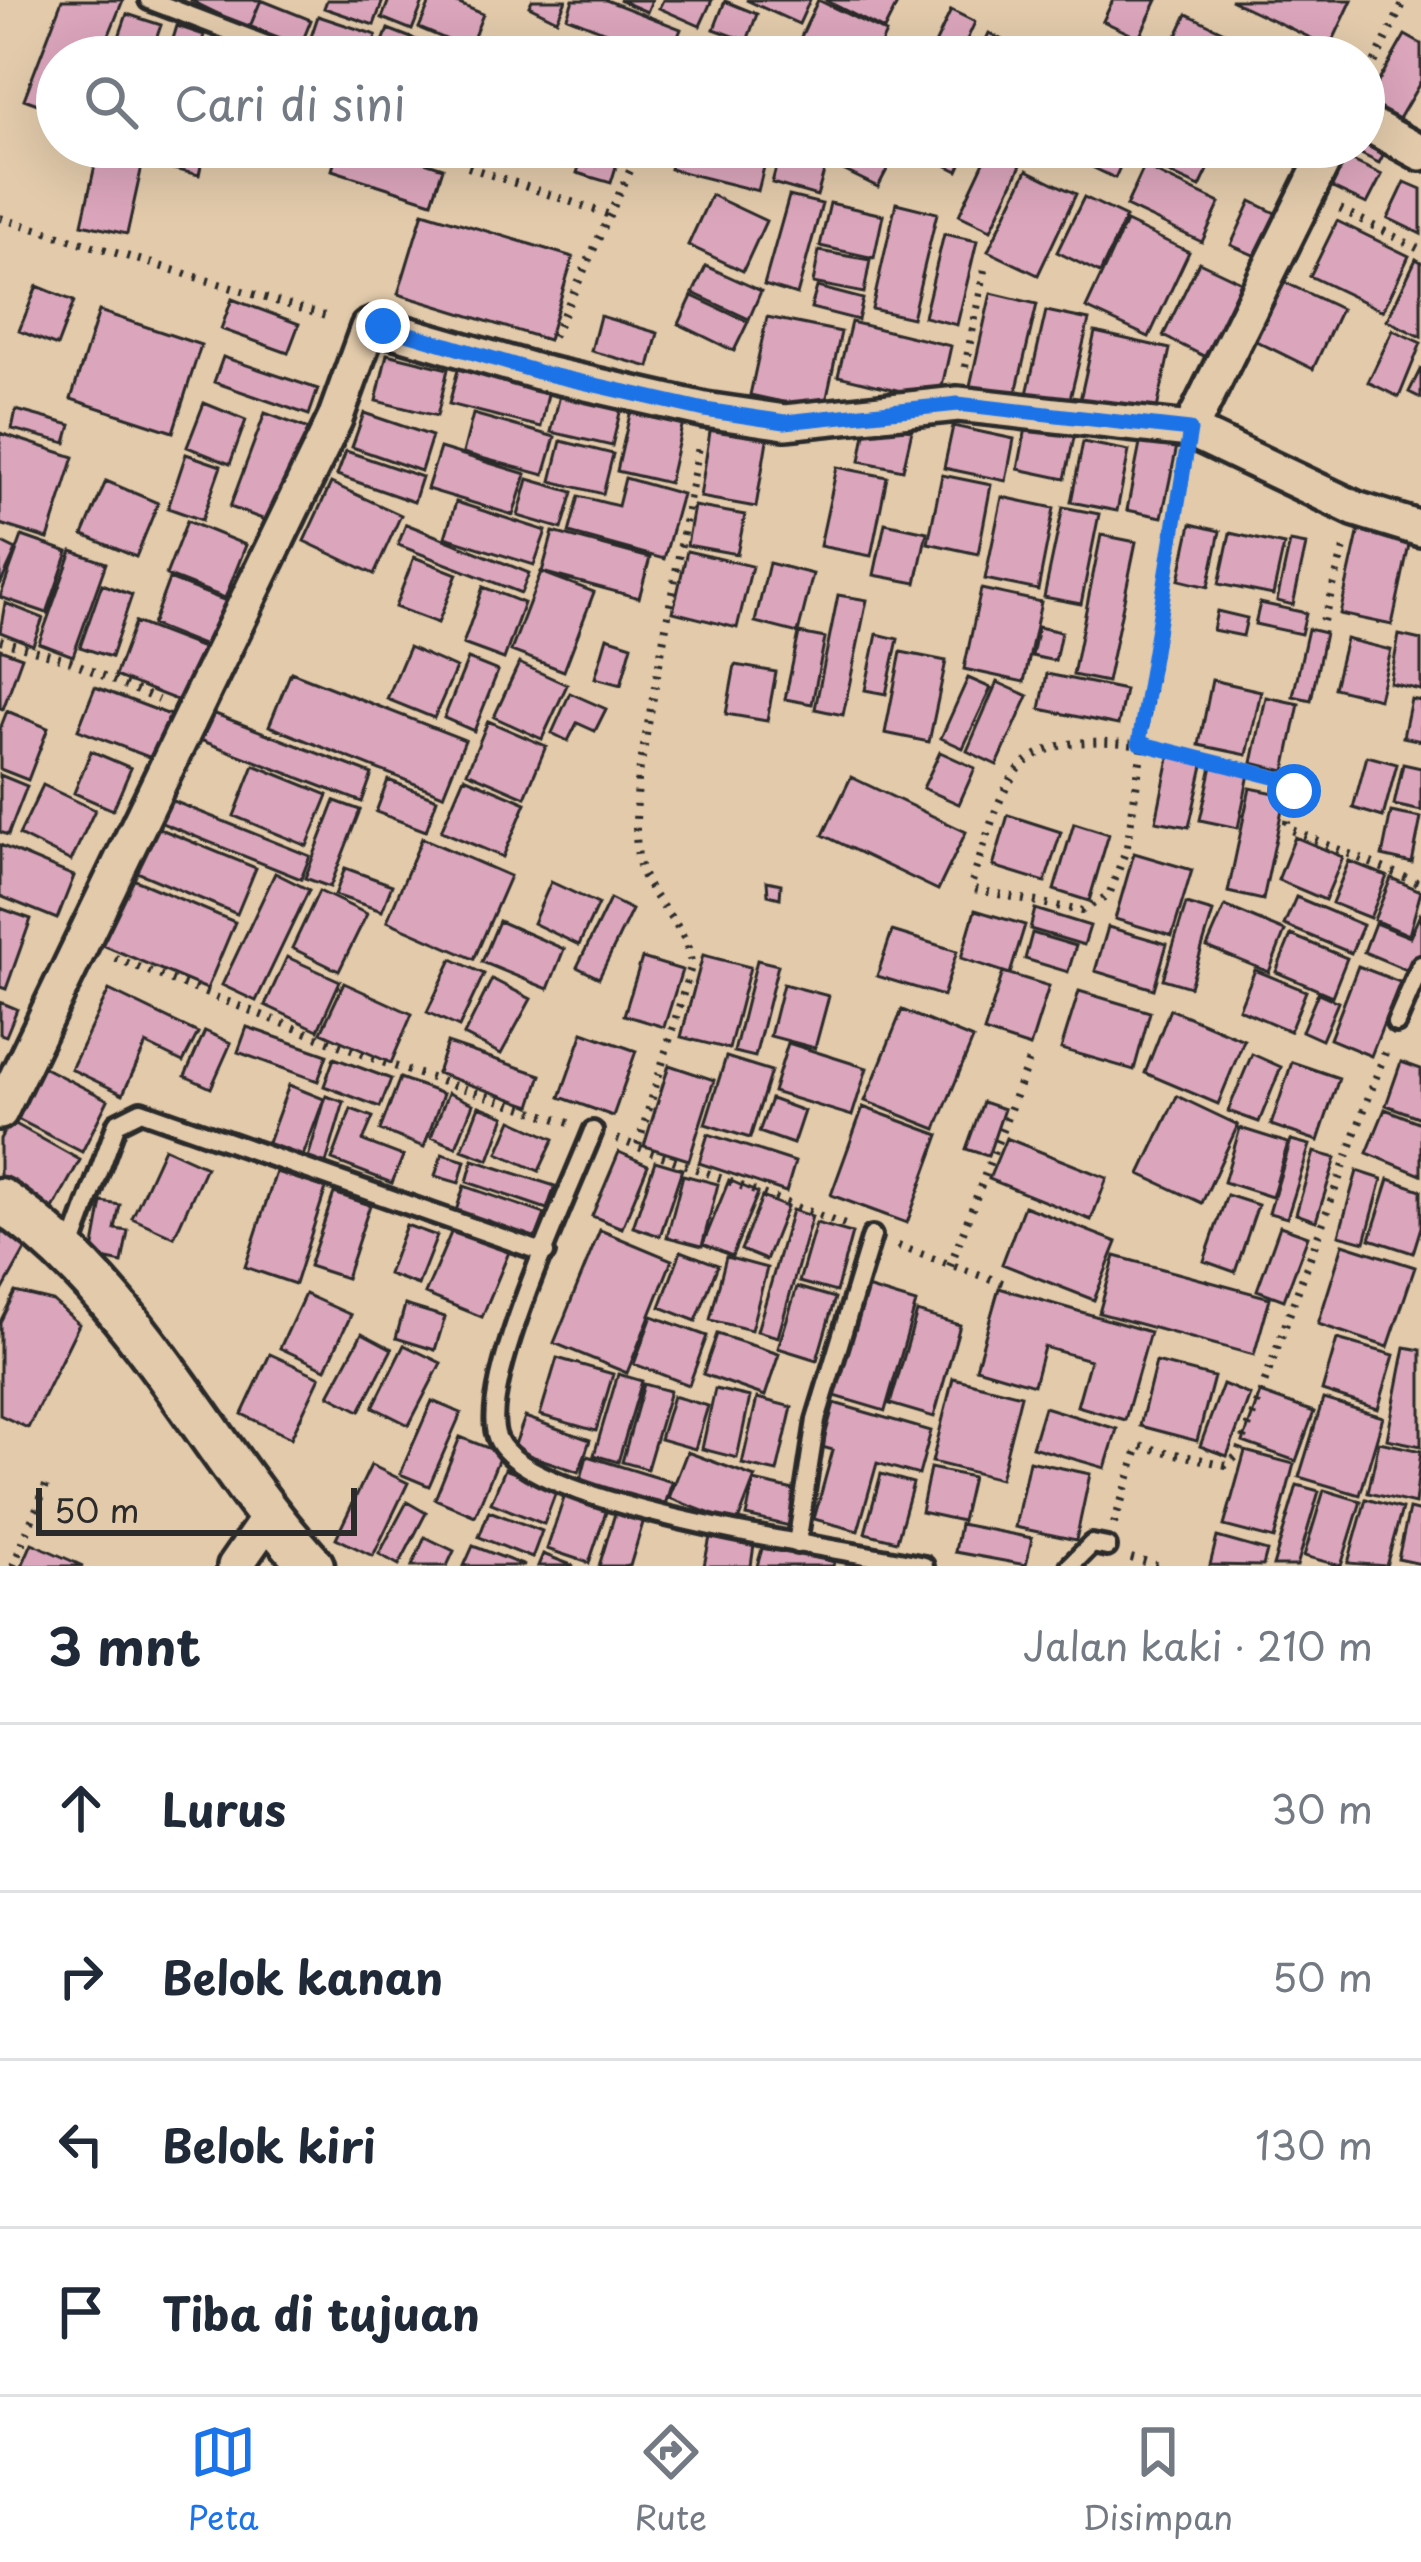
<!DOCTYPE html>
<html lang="id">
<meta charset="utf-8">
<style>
body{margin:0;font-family:"Playpen Sans",sans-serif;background:#f2f2f3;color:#1f2937}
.scale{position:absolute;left:36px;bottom:30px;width:321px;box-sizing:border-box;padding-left:12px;border:6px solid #2b2b2b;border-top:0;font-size:33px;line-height:42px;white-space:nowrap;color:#2b2b2b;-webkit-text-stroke:9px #e2caab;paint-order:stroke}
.stop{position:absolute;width:36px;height:36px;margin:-27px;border:9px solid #1a73e8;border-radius:50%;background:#fff}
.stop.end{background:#1a73e8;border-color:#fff;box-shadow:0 3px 12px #0008}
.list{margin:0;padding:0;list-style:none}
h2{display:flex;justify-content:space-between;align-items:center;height:156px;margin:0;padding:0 48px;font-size:51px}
h2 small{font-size:39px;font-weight:400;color:#747a83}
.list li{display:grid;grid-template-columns:78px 1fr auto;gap:36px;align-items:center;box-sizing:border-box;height:168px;padding:0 48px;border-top:3px solid #e0e1e3}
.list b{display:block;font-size:45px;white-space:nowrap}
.list em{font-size:39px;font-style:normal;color:#747a83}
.icon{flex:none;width:66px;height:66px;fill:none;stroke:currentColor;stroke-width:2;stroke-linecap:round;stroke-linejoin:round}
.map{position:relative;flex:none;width:1421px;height:1566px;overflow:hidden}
.search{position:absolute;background:#fff;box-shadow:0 12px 48px #0002;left:36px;right:36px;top:36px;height:132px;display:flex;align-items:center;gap:30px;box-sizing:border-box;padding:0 42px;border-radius:66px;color:#747a83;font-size:45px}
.sheet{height:828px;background:#fff}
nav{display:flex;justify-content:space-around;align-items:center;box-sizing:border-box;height:168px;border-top:3px solid #e0e1e3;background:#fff;font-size:33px;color:#747a83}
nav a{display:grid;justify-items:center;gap:6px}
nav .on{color:#1a73e8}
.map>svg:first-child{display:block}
</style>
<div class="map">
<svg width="1421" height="1566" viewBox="0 0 1421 1566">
<rect width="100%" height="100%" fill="#e2caab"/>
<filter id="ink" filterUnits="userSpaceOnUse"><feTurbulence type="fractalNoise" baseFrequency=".00833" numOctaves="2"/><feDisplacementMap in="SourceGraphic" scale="24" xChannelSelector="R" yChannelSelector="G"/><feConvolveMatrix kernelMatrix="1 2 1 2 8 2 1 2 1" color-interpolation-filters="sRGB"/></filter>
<g filter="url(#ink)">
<!-- building -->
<path fill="#dba5bb" stroke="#2b2b2b" stroke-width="3" d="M62 0H123L100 57H57V111L24 99Z
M190 0H261L249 29Z
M261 0 311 20 299 50 249 29Z
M327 0H383L374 25 324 8Z
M389 0H424L412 30 382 18Z
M431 0H450L483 14 469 49 419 28Z
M532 0H566L557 20 529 6Z
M573 0H606L681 29 670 57 567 17Z
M619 0H652L647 12Z
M663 0H712L700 26 659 8Z
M746 0H810L799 24Z
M818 0 886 33 875 57 793 54Z
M825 0H899L884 30Z
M1113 0H1157L1139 38 1103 21Z
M1230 0H1352L1330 47Z
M725 1 757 14 747 41 714 29Z
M951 10 975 22 959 57H929Z
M127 14 161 25 150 57H112Z
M1187 14 1276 57H1167Z
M318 16 376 35 369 57 305 55Z
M177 26 204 35 197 57 169 52Z
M388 29 445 51 443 57H377Z
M989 33 1030 54 1029 57H978Z
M1405 35 1421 44V81L1393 129 1364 107Z
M610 46 637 57H606Z
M1364 129 1390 141 1379 163 1347 147H1364Z
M142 147H205L199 175 139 161Z
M339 147H379L443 168 432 202 332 170Z
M492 147H552L546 165Z
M585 147H622L611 183 577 173Z
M675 147 768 151 758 191 670 169Z
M782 147H819L816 156Z
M842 147H855L890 164 878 187 833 165Z
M909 147H969L958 171Z
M1050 147H1129L1115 178Z
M1168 147H1219L1200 187 1158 168Z
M1284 147H1322L1313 167 1282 152Z
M990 149 1021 165 991 230 959 215Z
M780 152 826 165 817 196 772 183Z
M1338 154 1382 175 1367 204 1324 184Z
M97 156 142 166 127 234 82 224Z
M1144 167 1220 203 1202 242 1126 206Z
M1027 170 1076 194 1038 275 988 251Z
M1405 182 1421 189V234L1388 218Z
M711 195 766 221 743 271 688 245Z
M789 196 822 204 797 295 764 285Z
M1084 197 1126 217 1100 273 1057 252Z
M1251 201 1277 214 1256 256 1231 245Z
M830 203 883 215 874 258 820 246Z
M896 203 937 213 912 318 872 309Z
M423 212 573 257 548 340 398 294Z
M1337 221 1409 256 1383 311 1310 276Z
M1126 222 1189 252 1149 337 1086 308Z
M944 234 977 241 957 325 924 317Z
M819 251 870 260 864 293 813 283Z
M1416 259 1421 262V337L1387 320Z
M1199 262 1241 282 1206 357 1163 336Z
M706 266 761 291 749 319 693 293Z
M1282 281 1341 309 1313 369 1254 340Z
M37 286 74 301 57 346 19 331Z
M817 287 863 299 858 320 811 308Z
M991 293 1037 304 1015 397 970 386Z
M692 296 748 322 734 351 679 324Z
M232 299 299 324 288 353 221 329Z
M99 311 201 345 173 432 71 399Z
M1046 311 1089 320 1069 403 1027 394Z
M600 316 658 333 649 367 591 351Z
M767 317 841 332 824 411 750 395Z
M851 322 951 346 939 400 838 376Z
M1393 330 1421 343 1399 397 1368 382Z
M1095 332 1170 349 1155 418 1080 400Z
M387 354 448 369 437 416 376 401Z
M223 357 318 389 309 415 214 382Z
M459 366 549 389 541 427 449 404Z
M1421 368V398L1409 392Z
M561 391 622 404 612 446 551 432Z
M633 401 685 413 669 483 617 471Z
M204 403 246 420 230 464 187 447Z
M16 410 71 425 66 443 12 429Z
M265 413 314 431 279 525 230 507Z
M364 413 432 436 421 471 352 447Z
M473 414 555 437 544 475 463 453Z
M867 422 912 430 903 470 860 461Z
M1027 423 1075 433 1065 479 1018 469Z
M711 425 768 434 756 507 700 497Z
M953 426 1014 439 1006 481 944 468Z
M0 433 74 457 48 539 0 524Z
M1141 439 1177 446 1162 517 1127 510Z
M561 441 613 454 603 494 551 481Z
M1083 442 1129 451 1117 511 1071 502Z
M440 448 526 474 513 515 427 489Z
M346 451 422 477 414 502 337 475Z
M186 454 221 466 202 520 168 508Z
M837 467 887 477 871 556 820 546Z
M942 475 991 485 978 554 928 543Z
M625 478 682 494 664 559 569 533 579 496 618 506Z
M528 479 573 492 562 529 518 516Z
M106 481 158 503 136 557 83 535Z
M331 483 401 515 374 574 304 541Z
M1002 497 1054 508 1038 590 985 579Z
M456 502 546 531 534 565 445 537Z
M694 506 745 515 737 554 687 545Z
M1063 507 1099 514 1081 604 1044 597Z
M187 521 246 545 225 598 166 575Z
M885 523 927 532 916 583 874 575Z
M406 524 529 573 521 593 398 545Z
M1191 524 1220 531 1208 587 1179 580Z
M1359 529 1410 540 1392 625 1340 614Z
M553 532 650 558 639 598 542 572Z
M1230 533 1284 545 1273 595 1219 584Z
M1101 535 1136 542 1107 682 1073 675Z
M22 536 68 552 47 613 0 597Z
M0 542 16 550 0 585Z
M1290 542 1306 545 1293 605 1277 601Z
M72 551 106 563 73 656 39 643Z
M687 551 752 566 737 628 673 612Z
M414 557 457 574 438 623 395 607Z
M769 563 813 574 798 633 755 622Z
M541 572 594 592 564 671 511 651Z
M169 579 229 602 210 648 152 625Z
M102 584 132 595 111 657 80 647Z
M483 587 524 603 504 659 463 644Z
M981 589 1041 602 1024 682 964 669Z
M838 595 867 600 843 715 815 709Z
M5 603 43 618 33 645 0 632Z
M1260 603 1306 613 1301 634 1255 624Z
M1217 611 1247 618 1243 636 1213 630Z
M135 622 208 650 187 704 115 676Z
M1038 627 1061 632 1055 661 1032 656Z
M1308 629 1325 633 1311 700 1293 696Z
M799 633 825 638 812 704 785 699Z
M877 634 898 639 886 694 865 690Z
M1399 635 1421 640V690L1390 683Z
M607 637 632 645 621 685 595 678Z
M1346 639 1391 650 1379 699 1334 688Z
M409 647 456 668 434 718 387 699Z
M0 649 22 657 3 709 0 708Z
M901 652 946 661 929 742 885 733Z
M468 659 498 671 474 731 444 718Z
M519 663 567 685 542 739 494 717Z
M735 665 776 672 767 721 726 714Z
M291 672 465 740 443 795 269 726Z
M1047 674 1125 690 1118 725 1040 709Z
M968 678 991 688 963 748 941 738Z
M1212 680 1261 691 1247 755 1199 745Z
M997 682 1028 696 997 765 967 751Z
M95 687 170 715 154 759 78 730Z
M570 693 606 709 595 731 577 723 568 741 552 733Z
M1266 697 1299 704 1285 771 1252 763Z
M1411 699 1421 701V741L1403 737Z
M205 710 372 774 362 802 195 738Z
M7 711 48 728 28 780 0 769V729Z
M488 721 546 746 525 797 467 772Z
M91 751 131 768 113 810 74 793Z
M940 752 975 768 959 804 923 788Z
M1170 753 1204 761 1189 827 1156 821Z
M1367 756 1397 764 1383 817 1353 808Z
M1403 764 1421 768V811L1394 805Z
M254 765 328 795 307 846 234 816Z
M1212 766 1249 774 1238 828 1200 820Z
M0 775 27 786 8 835 0 832Z
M464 777 526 803 503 857 441 831Z
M851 777 966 832 938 890 823 835Z
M388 780 437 799 426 831 376 812Z
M43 785 95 810 71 861 19 835Z
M1250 788 1285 795 1263 900 1228 892Z
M168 799 310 856 301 879 159 822Z
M335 801 360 810 330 887 305 878Z
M1391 812 1421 818 1412 863 1382 856Z
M1008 815 1061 832 1045 882 993 866Z
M1074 823 1109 834 1089 901 1054 890Z
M151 825 256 868 237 914 132 870Z
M1295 837 1343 857 1325 900 1278 880Z
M422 838 510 876 474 959 387 921Z
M0 845 74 876 57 919 0 896Z
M1134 853 1192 870 1172 936 1115 919Z
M1349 861 1387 876 1370 918 1332 903Z
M345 868 392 885 382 911 335 895Z
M275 873 309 890 256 1001 222 985Z
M128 877 235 922 207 989 100 944Z
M1391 878 1421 891 1409 935 1374 920Z
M767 881 781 884 780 898 768 895Z
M551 882 598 904 579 945 533 923Z
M319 891 367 914 339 971 292 948Z
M1296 897 1363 925 1351 953 1284 925Z
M610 899 632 910 599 978 577 967Z
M1186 904 1213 912 1190 987 1163 979Z
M1225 906 1285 931 1269 972 1207 947Z
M0 908 31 919 6 989 0 987Z
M1035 909 1090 926 1084 945 1030 929Z
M975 910 1025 925 1010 974 961 958Z
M1421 912V955L1414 973 1364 952 1375 923 1410 937Z
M499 921 564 949 548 989 482 962Z
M1108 927 1167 944 1154 989 1095 971Z
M892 931 957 951 943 996 877 976Z
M1032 933 1076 946 1068 972 1025 959Z
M1291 935 1347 958 1332 996 1276 972Z
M703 955 750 967 729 1049 681 1037Z
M287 957 340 981 318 1030 265 1005Z
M642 958 682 970 664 1027 624 1015Z
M452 959 484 974 459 1027 427 1012Z
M757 960 778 965 755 1057 734 1052Z
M1358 966 1400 982 1371 1056 1330 1039Z
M1255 970 1306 991 1290 1031 1239 1009Z
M1003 972 1049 986 1030 1047 984 1032Z
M492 979 531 999 501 1054 464 1035Z
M344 983 412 1014 391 1063 321 1032Z
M783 984 829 996 815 1048 770 1036Z
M109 990 198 1033 183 1062 146 1044 123 1094 71 1069Z
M1079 991 1150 1012 1134 1070 1061 1049Z
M1318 993 1338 1002 1322 1040 1302 1031Z
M0 1002 17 1009 6 1036 0 1034Z
M1170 1009 1244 1040 1218 1104 1145 1073Z
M902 1010 973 1039 936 1129 865 1101Z
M247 1027 327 1055 318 1081 238 1052Z
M205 1031 231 1043 211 1088 185 1076Z
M583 1032 636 1051 613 1116 560 1097Z
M447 1043 541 1075 531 1106 437 1073Z
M788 1043 867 1068 852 1116 773 1092Z
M1252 1054 1281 1067 1259 1122 1228 1111Z
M726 1057 771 1071 750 1138 705 1124Z
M334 1058 391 1079 380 1107 324 1086Z
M33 1062 108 1100 82 1152 8 1114Z
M1292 1062 1339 1078 1318 1141 1271 1125Z
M1401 1062 1421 1069V1118L1386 1105Z
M669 1065 714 1080 689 1160 644 1146Z
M400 1078 443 1094 424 1147 380 1130Z
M289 1085 324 1099 300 1164 265 1151Z
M448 1093 473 1104 456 1147 431 1137Z
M326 1096 344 1102 324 1170 306 1165Z
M1177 1096 1238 1125 1202 1203 1140 1174Z
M771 1099 804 1111 793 1144 759 1132Z
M983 1102 1004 1109 988 1156 966 1149Z
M479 1106 505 1116 489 1160 462 1150Z
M863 1107 939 1135 907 1223 831 1195Z
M351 1109 373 1117 363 1141 403 1156 392 1183 332 1160Z
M1385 1109 1421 1123V1175L1367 1153Z
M512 1120 554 1139 539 1171 498 1153Z
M10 1121 80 1160 46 1222 0 1196V1139Z
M1240 1128 1288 1143 1272 1197 1224 1182Z
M708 1134 795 1162 786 1192 699 1163Z
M1006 1138 1107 1178 1091 1220 989 1179Z
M1291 1140 1310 1145 1287 1218 1269 1213Z
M164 1148 206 1167 174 1237 132 1218Z
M619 1152 648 1165 622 1228 592 1216Z
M1314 1152 1336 1158 1316 1221 1296 1214Z
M442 1154 465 1161 459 1183 435 1176Z
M473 1160 555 1186 547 1209 467 1182Z
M655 1161 682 1169 660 1236 633 1227Z
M1357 1171 1382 1179 1365 1242 1339 1235Z
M276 1172 326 1188 295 1284 245 1267Z
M683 1175 718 1184 702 1246 667 1237Z
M1389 1179 1421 1190V1227L1413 1253 1370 1239Z
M729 1180 758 1193 732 1256 703 1244Z
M464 1186 545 1214 536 1238 456 1211Z
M334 1193 370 1205 346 1278 309 1266Z
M1227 1195 1258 1205 1235 1272 1204 1261Z
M762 1197 787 1207 766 1260 741 1250Z
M102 1202 120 1205 115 1229 128 1231 122 1263 92 1257Z
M1024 1206 1117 1242 1094 1300 1002 1264Z
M792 1210 812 1216 778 1337 757 1331Z
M0 1212 35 1232 0 1295Z
M816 1223 852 1233 836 1292 799 1282Z
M406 1225 437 1236 418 1285 388 1274Z
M1280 1226 1308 1236 1284 1300 1257 1290Z
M453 1228 509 1252 482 1317 425 1294Z
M600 1230 672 1260 627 1373 554 1343Z
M1343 1244 1415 1267 1388 1347 1318 1324Z
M681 1251 718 1265 696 1321 660 1307Z
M1115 1256 1270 1298 1254 1355 1099 1313Z
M726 1257 767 1268 751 1330 710 1320Z
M860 1286 916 1303 885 1411 828 1394Z
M797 1287 835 1298 817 1360 778 1348Z
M999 1288 1150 1332 1125 1420 1077 1406 1090 1360 1044 1347 1034 1385 976 1368Z
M15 1292 53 1301 79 1324 28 1428 0 1415V1322Z
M305 1294 351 1315 326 1369 280 1348Z
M405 1305 445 1317 435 1350 396 1338Z
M917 1312 960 1325 934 1417 890 1404Z
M652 1316 707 1336 689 1385 634 1364Z
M362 1333 392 1349 360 1411 329 1395Z
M717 1334 779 1354 765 1396 703 1374Z
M1337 1339 1394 1355 1378 1409 1322 1391Z
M404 1345 441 1363 409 1425 373 1407Z
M1405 1347 1421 1350V1446L1387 1439Z
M270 1354 320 1377 291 1438 242 1414Z
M557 1358 613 1374 596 1431 540 1415Z
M1156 1362 1214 1377 1197 1441 1140 1426Z
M618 1374 642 1381 618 1462 594 1455Z
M953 1378 1021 1395 1000 1479 932 1462Z
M644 1384 670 1391 647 1469 622 1462Z
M1223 1384 1250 1395 1227 1456 1200 1446Z
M715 1389 750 1397 737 1458 702 1449Z
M1260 1393 1314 1412 1296 1461 1243 1442Z
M673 1396 708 1406 695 1449 660 1439Z
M757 1398 792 1407 777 1472 742 1464Z
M1323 1399 1383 1417 1360 1495 1299 1477Z
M432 1401 461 1413 429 1486 400 1474Z
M834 1403 931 1431 919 1475 877 1463 858 1531 814 1519 833 1450 822 1447Z
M1044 1407 1117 1429 1105 1468 1032 1447Z
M525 1417 590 1440 579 1472 513 1450Z
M460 1437 501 1453 475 1516 435 1499Z
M1379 1442 1421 1451 1415 1504 1368 1493Z
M1245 1451 1294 1464 1274 1539 1224 1526Z
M687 1452 755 1477 737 1524 669 1498Z
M587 1456 672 1482 664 1508 580 1482Z
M1029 1461 1090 1474 1076 1540 1015 1527Z
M371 1465 408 1483 373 1556 336 1538Z
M930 1468 972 1477 962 1521 921 1512Z
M505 1469 557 1489 544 1524 491 1503Z
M881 1474 913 1483 897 1541 865 1533Z
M754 1481 798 1491 790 1526 746 1516Z
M1297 1485 1319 1491 1297 1566H1273Z
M1324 1490 1361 1501 1341 1566 1304 1556Z
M566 1492 608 1506 589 1563 547 1549Z
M1366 1499 1402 1509 1386 1566 1348 1563Z
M407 1502 426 1513 399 1565 379 1554Z
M617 1507 645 1516 630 1566H599Z
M1409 1509 1421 1512V1564L1398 1559Z
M489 1511 542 1531 532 1558 479 1537Z
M960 1524 1032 1538 1026 1565 955 1552Z
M425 1537 454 1551 447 1566H412Z
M710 1537 754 1545 751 1566H704Z
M1217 1537 1267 1551 1263 1566 1210 1565Z
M764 1542 834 1562 833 1566H757Z
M32 1543 83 1566H22Z
M473 1546 525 1566H464Z
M543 1554 574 1566H538Z"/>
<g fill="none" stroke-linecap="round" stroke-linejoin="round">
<defs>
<path id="service" d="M149 0 298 57
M1396 1023 1421 965
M593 1131C569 1192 481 1377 496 1434 515 1508 850 1549 924 1566
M70 1251 117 1123 141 1111 545 1253
M797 1544 816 1420 872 1236
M1070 1566 1092 1544 1107 1547"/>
<path id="minor" d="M1364 122 1421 153
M1190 430 1330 147
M0 1112 335 419 368 328 375 325 538 372 705 410 785 422 958 404 1190 430 1356 509 1421 529
M235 1566 271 1514"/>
<path id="tertiary" d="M0 1200C135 1290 205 1449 312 1566"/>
</defs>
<!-- service casing -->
<use href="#service" stroke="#2b2b2b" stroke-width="26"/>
<!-- minor casing -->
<use href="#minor" stroke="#2b2b2b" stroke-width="42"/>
<!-- tertiary casing -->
<use href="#tertiary" stroke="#2b2b2b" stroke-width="51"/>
<!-- path -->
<path stroke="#2b2b2b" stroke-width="8" stroke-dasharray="3 9" stroke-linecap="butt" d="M684 57 689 41
M1364 84 1405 0
M468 167 607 214
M1340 209 1421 250
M0 218 332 318
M553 337 641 147
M965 367 985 269
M1185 464 1127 847 1109 895 1081 911 974 889 972 882C984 849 993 807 1012 778 1057 705 1217 762 1282 779L1294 791 1287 822 1292 830 1421 884
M1323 621 1345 545
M0 640 70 661 158 700
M115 958 385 1063 569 1123
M617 1139 850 1227
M638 1145 691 967C690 927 658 910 643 875 632 846 637 810 638 779L700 441
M898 1246 1005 1284
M950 1266 1029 1060
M1114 1524 1139 1446 1226 1465 1238 1455 1387 1047
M1131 1558 1159 1566
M13 1566 47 1483"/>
<!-- service -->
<use href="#service" stroke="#e2caab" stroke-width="16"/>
<!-- minor -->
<use href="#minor" stroke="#e2caab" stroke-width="33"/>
<!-- tertiary -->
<use href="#tertiary" stroke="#e2caab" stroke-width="42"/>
</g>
</g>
<g fill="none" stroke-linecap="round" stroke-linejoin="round" filter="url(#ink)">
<!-- route -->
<path stroke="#1a73e8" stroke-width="15" d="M383 326 538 372 705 410 785 422 958 404 1190 430 1139 743 1282 779 1294 791"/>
</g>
</svg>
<div class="scale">50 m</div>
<div class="stop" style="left:1294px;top:791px"></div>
<div class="stop end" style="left:383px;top:326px"></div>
<div class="search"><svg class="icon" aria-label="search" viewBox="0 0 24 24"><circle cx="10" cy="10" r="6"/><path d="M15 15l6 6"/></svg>Cari di sini</div>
</div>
<section class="sheet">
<h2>3 mnt<small>Jalan kaki · 210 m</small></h2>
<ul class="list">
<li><svg class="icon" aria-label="ahead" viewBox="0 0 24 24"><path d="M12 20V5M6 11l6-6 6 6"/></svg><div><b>Lurus</b></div><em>30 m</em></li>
<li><svg class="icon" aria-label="right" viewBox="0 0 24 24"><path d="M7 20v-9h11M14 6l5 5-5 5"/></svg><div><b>Belok kanan</b></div><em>50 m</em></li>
<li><svg class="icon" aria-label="left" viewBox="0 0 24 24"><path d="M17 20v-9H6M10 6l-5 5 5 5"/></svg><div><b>Belok kiri</b></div><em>130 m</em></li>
<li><svg class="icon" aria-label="arrive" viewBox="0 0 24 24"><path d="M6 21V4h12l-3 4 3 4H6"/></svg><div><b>Tiba di tujuan</b></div></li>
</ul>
</section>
<nav>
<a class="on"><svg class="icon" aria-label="map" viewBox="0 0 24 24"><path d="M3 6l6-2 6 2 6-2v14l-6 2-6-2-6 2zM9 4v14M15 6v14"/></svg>Peta</a>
<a><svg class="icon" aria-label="directions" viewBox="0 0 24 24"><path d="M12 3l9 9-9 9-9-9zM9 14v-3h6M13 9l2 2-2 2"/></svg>Rute</a>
<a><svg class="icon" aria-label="saved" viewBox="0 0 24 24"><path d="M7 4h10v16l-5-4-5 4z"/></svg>Disimpan</a>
</nav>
